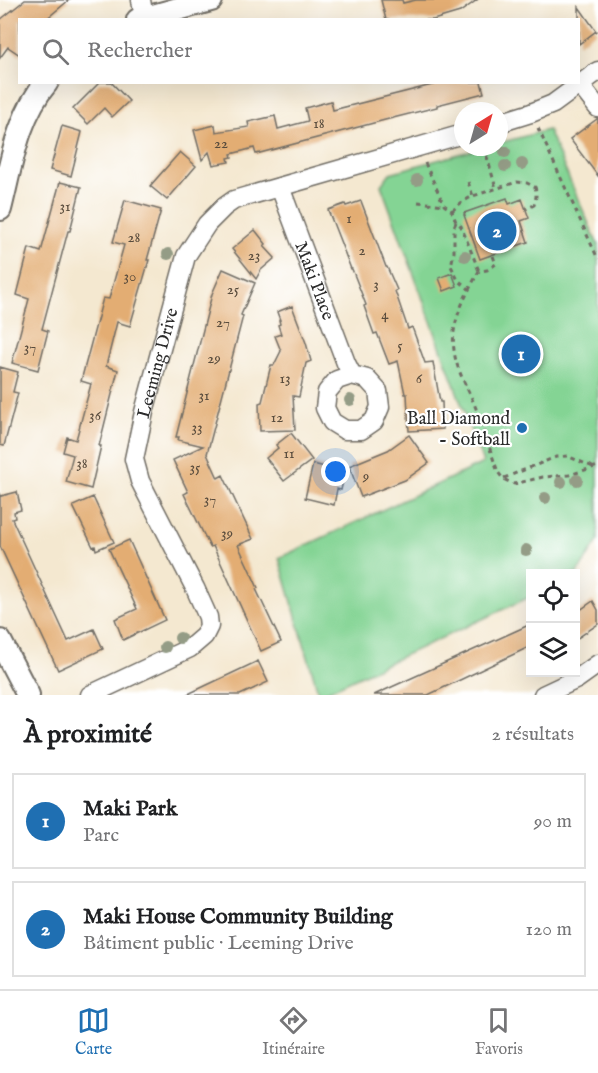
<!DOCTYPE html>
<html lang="fr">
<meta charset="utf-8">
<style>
body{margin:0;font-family:"IM FELL English",serif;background:#f2f2f2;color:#202124}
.controls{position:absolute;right:18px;bottom:18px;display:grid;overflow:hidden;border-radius:0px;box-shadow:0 6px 24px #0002}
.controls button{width:54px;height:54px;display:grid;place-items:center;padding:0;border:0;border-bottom:2px solid #e0e0e0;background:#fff;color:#202124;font:30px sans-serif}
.compass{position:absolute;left:454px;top:102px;width:54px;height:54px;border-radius:50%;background:#fff;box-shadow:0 6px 24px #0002;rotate:37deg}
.you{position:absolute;left:336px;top:472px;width:21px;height:21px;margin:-15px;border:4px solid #fff;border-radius:50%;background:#1a73e8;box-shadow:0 0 0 9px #1a73e833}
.badge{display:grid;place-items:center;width:39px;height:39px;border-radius:50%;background:#1f6fb2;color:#fff;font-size:20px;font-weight:700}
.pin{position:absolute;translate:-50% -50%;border:3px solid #fff;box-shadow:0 2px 6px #0006}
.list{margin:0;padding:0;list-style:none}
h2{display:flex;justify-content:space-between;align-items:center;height:78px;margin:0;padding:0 24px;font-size:26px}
h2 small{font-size:20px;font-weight:400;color:#757577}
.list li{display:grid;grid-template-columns:39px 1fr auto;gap:18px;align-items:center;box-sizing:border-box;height:96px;margin:0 12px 12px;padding:0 12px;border:2px solid #e0e0e0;border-radius:0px}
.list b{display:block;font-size:22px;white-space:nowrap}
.list p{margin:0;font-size:20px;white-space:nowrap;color:#757577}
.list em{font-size:20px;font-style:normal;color:#757577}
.icon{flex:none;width:33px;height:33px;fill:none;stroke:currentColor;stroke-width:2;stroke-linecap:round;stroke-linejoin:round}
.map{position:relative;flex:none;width:598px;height:695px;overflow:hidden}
.search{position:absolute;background:#fff;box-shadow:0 6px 24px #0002;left:18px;right:18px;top:18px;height:66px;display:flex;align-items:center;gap:15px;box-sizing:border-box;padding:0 21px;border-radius:0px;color:#757577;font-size:22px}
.sheet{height:294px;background:#fff}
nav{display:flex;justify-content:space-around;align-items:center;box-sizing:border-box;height:84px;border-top:2px solid #e0e0e0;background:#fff;font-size:16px;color:#757577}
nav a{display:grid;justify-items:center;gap:3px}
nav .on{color:#1f6fb2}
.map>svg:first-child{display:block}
</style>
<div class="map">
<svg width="598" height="695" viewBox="0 0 598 695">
<rect width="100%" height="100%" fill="#fff"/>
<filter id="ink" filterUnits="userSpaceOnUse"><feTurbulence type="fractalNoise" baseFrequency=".0167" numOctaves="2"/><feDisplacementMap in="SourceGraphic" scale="12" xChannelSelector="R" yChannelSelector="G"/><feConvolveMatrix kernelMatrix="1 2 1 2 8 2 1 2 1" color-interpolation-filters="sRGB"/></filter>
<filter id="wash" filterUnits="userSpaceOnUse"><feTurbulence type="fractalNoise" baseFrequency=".008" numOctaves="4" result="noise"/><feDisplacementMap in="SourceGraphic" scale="24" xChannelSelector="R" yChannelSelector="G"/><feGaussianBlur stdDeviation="1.35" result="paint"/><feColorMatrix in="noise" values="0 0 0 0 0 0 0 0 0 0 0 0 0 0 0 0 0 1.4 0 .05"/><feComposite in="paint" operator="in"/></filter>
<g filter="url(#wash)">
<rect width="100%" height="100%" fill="#f4e8d0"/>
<!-- green -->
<path fill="#84d494" stroke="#588060" stroke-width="1.5" d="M548 130 598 245V541L576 575V574H530V597L319 695 279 558 483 463 381 185 390 173 485 147H499V143Z"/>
<g id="blocks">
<!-- building -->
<path fill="#e3ad73" d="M25 0H69L45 20H20V55L8 47 0 58V20Z
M381 0H402L403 3 416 0H477L460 12 433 20H386Z
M579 7 596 31 579 44Z
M100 82H111L129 101 112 117 104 108 88 124 73 109Z
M444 82H481L484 93 437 105V107L385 120 256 154 254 148 231 154 232 157 228 158 229 162 213 165 209 152 202 160 194 130 215 125 216 132 249 127 248 122 275 116 278 129 308 121 305 108 331 101 333 110Z
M597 119H598V176L570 139Z
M62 126 82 132 71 176 50 170Z
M180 152 196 166 167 200 150 186Z
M60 182 81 187 70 231H68L42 329 48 331 38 370 12 363 29 299 17 295 29 248 41 252Z
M507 198 509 204 522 199 529 218 521 221 528 242 480 259 464 215H465L464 213Z
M125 200 161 210 147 260H149L130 326 117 322 106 366 118 370 99 446H101L91 489 66 482 73 455 63 452 67 437 76 440 91 384 81 381 103 298 109 299 124 245 113 242Z
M361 201 386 267H387L397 290 395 291 408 329 412 327 425 363 433 362 440 402H442L443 429 409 431 407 394H405L398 361 389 364 377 333 374 334 364 306 366 305 352 269H351L328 210 345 204 346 206Z
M255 230 266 244 264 246 275 258 261 270 256 279 232 249Z
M223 269 255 283 241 315 243 316 207 454 218 478 223 475 253 539 238 545 258 588 256 589 281 642 261 651 213 546 210 547 184 494 188 492 173 460 203 446 178 440 179 437H176L212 294Z
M452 273 457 286 444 291 439 278Z
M292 306 306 343 311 361 306 363 299 397 293 396 295 430 260 431 259 403 262 402 271 365H274L281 351 275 336 281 334 278 325 280 324 279 320H280L277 312Z
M0 367 18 372 13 392 18 393 4 446 0 445Z
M291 433 312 460 284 481 266 458 278 448 276 445Z
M409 435 429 463 405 480 361 497 349 466 388 450Z
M313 464 345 472 341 490 337 489 334 505 305 498Z
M17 492 21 510 14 512 15 518 12 519 68 641 94 629 103 649 58 670 0 546V493L1 496Z
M93 497 114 542 96 550 95 546 93 547 73 506Z
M129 540 165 620 123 640 115 619 137 609 109 549Z
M593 601 598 610V624L576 639V613Z
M531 624V646L462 679 428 695H374Z
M258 661 268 682 240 695H186Z"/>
</g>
</g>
<g filter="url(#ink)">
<use href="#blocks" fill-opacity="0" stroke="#716d65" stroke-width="1.5"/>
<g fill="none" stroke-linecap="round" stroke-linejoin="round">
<defs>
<g id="minor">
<path d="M141 0 144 18"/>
<path d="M580 85 598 108"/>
<path d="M499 123 531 113 553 104 598 71"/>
<path id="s1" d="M280 187 346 363 352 375 367 379 378 391 380 407 374 421 361 430H345L332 422 325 408 327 392 337 380 352 375"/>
<path id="s2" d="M90 695 190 648 204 636 209 626 208 617 195 588 140 481 134 459 144 412 186 256 207 224 224 207 234 200 463 134"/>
<path d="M543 695 577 679 598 664"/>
</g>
<path id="tertiary" d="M138 20 211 0
M0 209C11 166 17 117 47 82
M0 641 28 695"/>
</defs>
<!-- minor casing -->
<use href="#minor" stroke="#716d65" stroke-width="21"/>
<!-- tertiary casing -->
<use href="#tertiary" stroke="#716d65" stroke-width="26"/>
<!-- path -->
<path stroke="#716d65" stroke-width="3" stroke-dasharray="4.5 4.5" stroke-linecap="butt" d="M538 128 598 259
M484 147 496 188
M425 163 444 205 452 211 456 222 461 226 479 271
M468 182 473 196
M418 202 444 205
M452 211 462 202 473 196 517 182 527 183 535 187C537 194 536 198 534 205L526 209
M456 222 454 227V252L451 266 458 280 469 289
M493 256 496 264 487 270 479 271C466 295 450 322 454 350 456 370 468 388 475 406 484 428 490 451 498 472L503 479 514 484 543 477 569 475 598 466
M504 478 556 457 567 456 593 467"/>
<!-- minor -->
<use href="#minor" stroke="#fff" stroke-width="18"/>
<!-- tertiary -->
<use href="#tertiary" stroke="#fff" stroke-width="22"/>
</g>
<!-- trees -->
<g fill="#949c86">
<circle cx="505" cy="152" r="6"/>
<circle cx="522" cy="164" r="6"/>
<circle cx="505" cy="166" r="6"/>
<circle cx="417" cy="180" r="6"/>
<circle cx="168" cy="254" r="6"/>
<circle cx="465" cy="256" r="6"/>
<circle cx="350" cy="400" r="6"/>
<circle cx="577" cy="480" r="6"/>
<circle cx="561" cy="482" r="6"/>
<circle cx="545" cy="498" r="6"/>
<circle cx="526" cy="550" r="6"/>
<circle cx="180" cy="638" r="6"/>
<circle cx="165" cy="647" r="6"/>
</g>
</g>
<!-- markers -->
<circle fill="#1f6fb2" stroke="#fff" stroke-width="2" cx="522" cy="428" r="6"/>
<g text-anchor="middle" stroke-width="4.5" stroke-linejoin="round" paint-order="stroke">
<!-- number labels -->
<g font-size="15" fill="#594c3d">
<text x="319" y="128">18</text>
<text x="221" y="148">22</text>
<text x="65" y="211">31</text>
<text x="349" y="223">1</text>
<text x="134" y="242">28</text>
<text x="362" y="255">2</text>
<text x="254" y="260">23</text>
<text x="130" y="281">30</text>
<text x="376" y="289">3</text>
<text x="233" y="294">25</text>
<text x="385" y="319">4</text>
<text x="223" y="327">27</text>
<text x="400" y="350">5</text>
<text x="30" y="352">37</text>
<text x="214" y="363">29</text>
<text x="285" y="383">13</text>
<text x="419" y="383">6</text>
<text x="204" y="400">31</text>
<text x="95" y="420">36</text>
<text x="277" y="422">12</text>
<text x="197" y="432">33</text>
<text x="289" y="458">11</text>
<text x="82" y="468">38</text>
<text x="195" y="472">35</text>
<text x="366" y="481">9</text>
<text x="210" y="504">37</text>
<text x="227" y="538">39</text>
</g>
<!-- street labels -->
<g font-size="18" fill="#2b2b2b" stroke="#fff">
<text dy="6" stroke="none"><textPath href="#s1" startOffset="100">Maki Place</textPath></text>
<text dy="6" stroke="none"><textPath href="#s2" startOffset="423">Leeming Drive</textPath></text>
</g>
<!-- poi labels -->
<g font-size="18" fill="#2b2b2b" stroke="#fff" text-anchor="end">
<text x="510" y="424">Ball Diamond<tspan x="510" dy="21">- Softball</tspan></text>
</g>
</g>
</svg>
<div class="controls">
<button><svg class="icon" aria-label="locate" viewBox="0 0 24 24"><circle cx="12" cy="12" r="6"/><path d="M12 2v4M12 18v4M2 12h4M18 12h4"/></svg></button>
<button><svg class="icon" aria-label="layers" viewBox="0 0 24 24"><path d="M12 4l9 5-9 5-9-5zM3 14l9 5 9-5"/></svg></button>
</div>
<svg class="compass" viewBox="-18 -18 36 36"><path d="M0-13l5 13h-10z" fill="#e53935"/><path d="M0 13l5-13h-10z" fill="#757577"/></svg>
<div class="you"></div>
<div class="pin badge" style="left:521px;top:354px">1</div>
<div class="pin badge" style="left:497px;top:231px">2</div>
<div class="search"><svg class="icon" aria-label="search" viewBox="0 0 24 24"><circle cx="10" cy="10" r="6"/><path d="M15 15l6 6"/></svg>Rechercher</div>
</div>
<section class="sheet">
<h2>À proximité<small>2 résultats</small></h2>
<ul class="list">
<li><span class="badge">1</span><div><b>Maki Park</b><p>Parc</p></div><em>90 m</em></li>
<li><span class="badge">2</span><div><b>Maki House Community Building</b><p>Bâtiment public · Leeming Drive</p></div><em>120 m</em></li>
</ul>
</section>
<nav>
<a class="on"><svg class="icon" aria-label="map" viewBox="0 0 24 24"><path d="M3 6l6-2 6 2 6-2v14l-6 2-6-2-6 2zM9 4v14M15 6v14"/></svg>Carte</a>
<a><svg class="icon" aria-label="directions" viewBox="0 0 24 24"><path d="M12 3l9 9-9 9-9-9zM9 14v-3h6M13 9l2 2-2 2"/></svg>Itinéraire</a>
<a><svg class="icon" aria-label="saved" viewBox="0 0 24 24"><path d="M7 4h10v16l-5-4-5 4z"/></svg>Favoris</a>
</nav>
